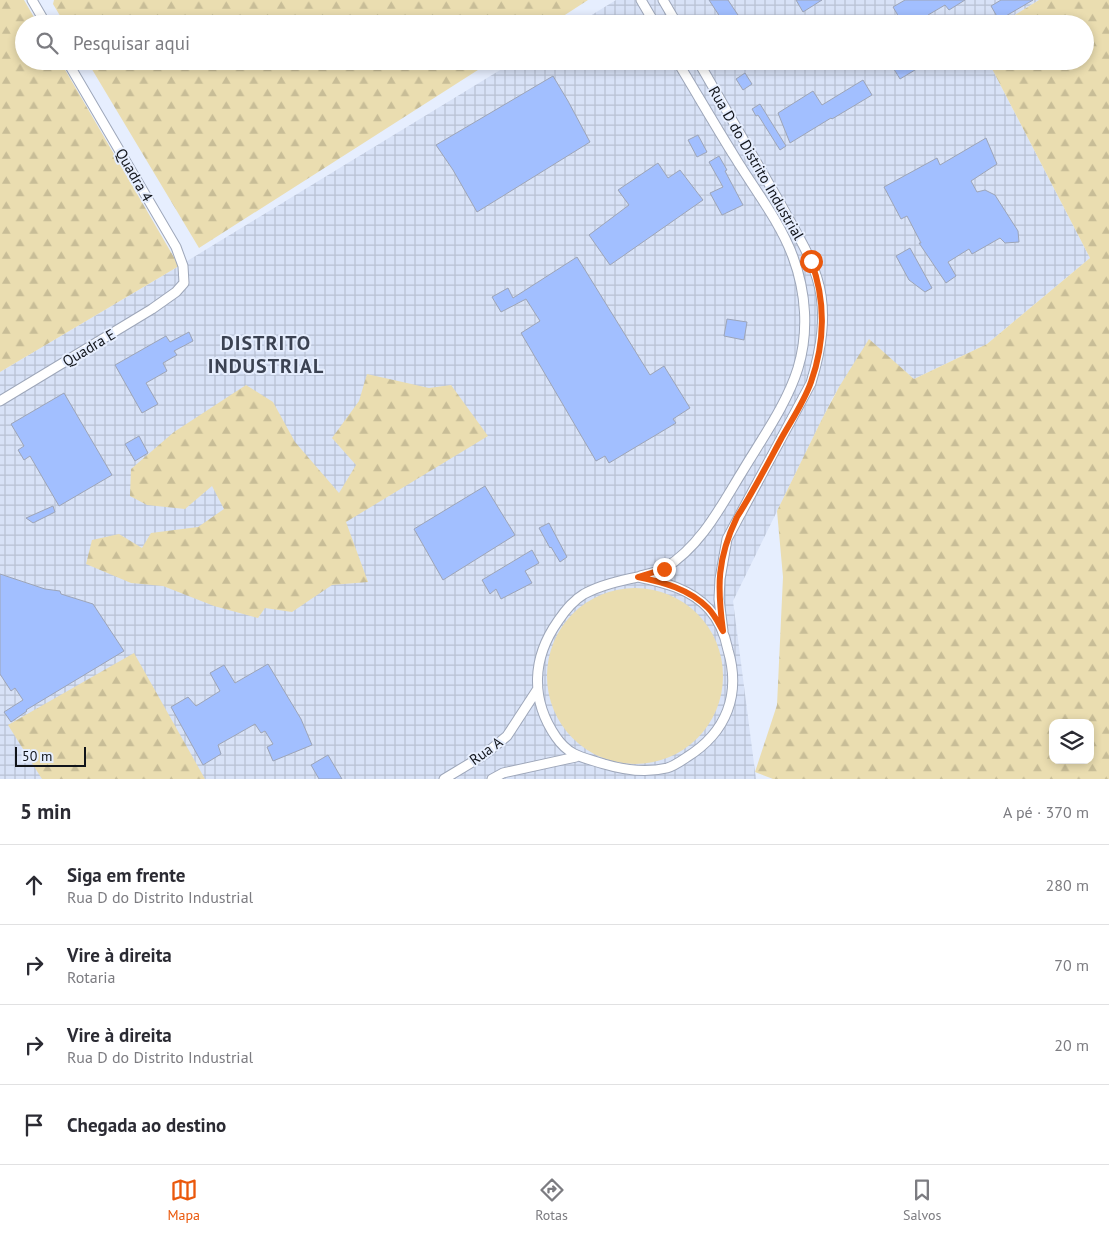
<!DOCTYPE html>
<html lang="pt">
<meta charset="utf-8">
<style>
body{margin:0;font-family:"PT Sans",sans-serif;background:#f7f7f7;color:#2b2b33}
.controls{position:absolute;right:15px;bottom:15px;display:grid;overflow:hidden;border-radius:10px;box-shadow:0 2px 8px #0003}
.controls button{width:45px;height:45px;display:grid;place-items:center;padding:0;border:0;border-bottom:1px solid #e1e1e2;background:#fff;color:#2b2b33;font:25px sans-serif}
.scale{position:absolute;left:15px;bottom:12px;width:71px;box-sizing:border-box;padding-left:5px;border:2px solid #11141a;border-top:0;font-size:14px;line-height:18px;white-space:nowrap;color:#11141a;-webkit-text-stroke:4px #e6eefe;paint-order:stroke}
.stop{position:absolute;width:15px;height:15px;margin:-11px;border:4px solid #ea580c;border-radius:50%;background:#fff}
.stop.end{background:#ea580c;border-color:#fff;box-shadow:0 1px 5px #0008}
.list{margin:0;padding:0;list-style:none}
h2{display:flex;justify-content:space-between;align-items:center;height:65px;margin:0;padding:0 20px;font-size:21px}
h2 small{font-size:16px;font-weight:400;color:#7c7c81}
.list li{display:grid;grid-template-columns:32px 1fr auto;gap:15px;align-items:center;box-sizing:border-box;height:80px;padding:0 20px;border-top:1px solid #e1e1e2}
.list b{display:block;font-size:19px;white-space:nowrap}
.list p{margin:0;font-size:16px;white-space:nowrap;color:#7c7c81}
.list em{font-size:16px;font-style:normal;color:#7c7c81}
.icon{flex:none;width:28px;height:28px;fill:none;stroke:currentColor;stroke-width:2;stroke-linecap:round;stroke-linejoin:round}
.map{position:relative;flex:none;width:1109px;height:779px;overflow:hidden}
.search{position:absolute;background:#fff;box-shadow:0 2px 8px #0003;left:15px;right:15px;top:15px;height:55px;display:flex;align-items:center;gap:12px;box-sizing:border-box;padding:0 18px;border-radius:28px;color:#7c7c81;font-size:19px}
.sheet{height:385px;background:#fff}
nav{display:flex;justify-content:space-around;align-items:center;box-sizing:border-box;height:70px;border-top:1px solid #e1e1e2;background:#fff;font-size:14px;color:#7c7c81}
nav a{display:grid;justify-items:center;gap:2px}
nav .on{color:#ea580c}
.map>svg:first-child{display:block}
</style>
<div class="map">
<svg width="1109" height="779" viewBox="0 0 1109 779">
<defs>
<pattern id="industrial-grid" width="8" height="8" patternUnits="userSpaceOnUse" patternTransform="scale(1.25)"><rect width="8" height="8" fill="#d8e2f7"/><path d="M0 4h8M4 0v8" fill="none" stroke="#b8c1d3"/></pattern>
<pattern id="forest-firs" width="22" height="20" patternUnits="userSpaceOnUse" patternTransform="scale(1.25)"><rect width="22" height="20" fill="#eaddb0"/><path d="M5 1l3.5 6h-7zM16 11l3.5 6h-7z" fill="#c8bd97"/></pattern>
</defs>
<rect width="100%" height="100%" fill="#e6eefe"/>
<!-- industrial -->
<path fill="url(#industrial-grid)" d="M616 0H1039L1000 24H577Z
M515 61H988L1090 258 987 344 914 379 869 340 832 399 733 601 756 779H0V372L179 266Z"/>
<!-- green -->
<path fill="#eaddb0" d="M547 676a88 88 0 1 1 176 0a88 88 0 1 1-176 0Z"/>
<!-- forest -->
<path fill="url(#forest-firs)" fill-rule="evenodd" d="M0 0H24L38 24H24V61H60L179 266 0 372Z
M54 0H588L551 24H65L53 4Z
M1039 0H1109V779H773L755 772 777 705 783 577 777 511 822 419 839 387 869 339 914 379 987 344 1090 258 988 61H1085V24H1000ZM1053 723H1090V760H1053Z
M87 61H492L199 248Z
M367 374 429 388 451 385 488 436 346 522 368 582 332 585 292 612 265 608 258 618 214 606 163 586 131 583 86 564 92 540 119 534 142 548 151 533 198 527 224 509 212 486 185 509 147 505 130 496 131 469 174 432 246 385 273 402 295 442 339 493 356 465 332 438 359 401Z
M134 653 205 779H42L8 725Z"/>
<!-- building -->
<path fill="#a2bfff" stroke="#9da5b8" d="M709 0H728L738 15 724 23Z
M796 0H822L803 12Z
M905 0H965L949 10 945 5 928 15 933 24H903L893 7Z
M1001 0H1033L999 20 991 6Z
M889 61H909L915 70 900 79Z
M745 73 752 84 743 90 736 79Z
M553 76 568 101 590 142 477 212 453 170 436 145Z
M863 80 872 95 832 119 831 118 790 143 778 113 813 91 822 105Z
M760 104 786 146 780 150 758 115 756 116 752 109Z
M698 135 707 152 697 157 688 140Z
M986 138 997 164 971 181 977 192 985 190 995 195 1018 231 1019 242 1005 243 1000 238 972 254 969 249 948 262 956 276 946 283 919 243H921L907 216 901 219 884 187 937 158 940 165Z
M719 156 727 170 725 171 743 205 722 215 710 193 723 187 709 162Z
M658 163 668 178 680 170 703 200 610 265 589 235 629 205 618 190Z
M910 248 932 288 925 292 909 280 896 256Z
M577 257 650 375 664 366 690 408 673 419 676 423 609 463 605 456 596 461 521 333 540 321 526 299 501 312 492 297 508 288 513 298Z
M727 319 747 322 744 340 724 336Z
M189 332 193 341 174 351 177 355 163 363 167 371 146 383 158 404 142 413 115 365 166 336 170 342Z
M64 393 112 475 59 506 30 456 24 460 18 450 24 446 11 424Z
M139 436 148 453 135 461 125 444Z
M485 486 515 535 443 580 414 529Z
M53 506 55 512 33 523 26 518Z
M549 523 567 557 560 562 551 547 550 548 539 528Z
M532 550 539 563 525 571 532 583 501 599 496 589 490 594 482 580Z
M0 574 45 589 60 591 61 594 93 604 124 651 26 710 27 711 11 722 4 712 23 700 15 688 11 691 0 674Z
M268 664 301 719 312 745 273 761 267 747 273 744 265 731 261 733 255 724 218 745 221 754 203 765 171 707 188 697 196 706 220 691 210 673 224 665 235 683Z
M328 755 342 779H319L311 765Z"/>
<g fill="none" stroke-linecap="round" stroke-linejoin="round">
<defs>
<path id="street" d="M32 0 46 24
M641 0 655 24
M663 0 677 24
M698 61C726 109 753 156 780 203 793 227 809 252 817 278 828 313 821 350 811 383L727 539 720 579 719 599 723 631
M0 401 152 309 176 292 184 283 183 266 176 247 67 61
M640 576C648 574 658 572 665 568 701 546 721 506 742 472 761 440 787 404 798 368 809 332 806 292 793 257 780 222 755 190 736 159 716 127 697 94 677 61
M638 577C663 582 691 589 709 609 719 620 725 635 728 650 741 694 727 732 687 757 681 761 674 766 667 768 647 773 624 770 604 764 583 757 570 757 556 737 530 699 532 658 558 621 564 612 574 600 584 594 601 585 619 581 638 577Z
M444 779 484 755 507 736 537 690
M492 779 503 773 576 757"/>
</defs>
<!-- street casing -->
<use href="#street" stroke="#9ea7ba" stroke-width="11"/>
<!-- street -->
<use href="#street" stroke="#fff" stroke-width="9"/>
</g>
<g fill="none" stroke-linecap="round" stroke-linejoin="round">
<!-- route -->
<path stroke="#ea580c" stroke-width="6" d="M664 569 638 577C663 582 689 589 708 608 714 614 719 624 723 631 717 586 717 559 737 517 753 492 767 465 781 439 791 421 804 402 811 382 825 343 826 300 811 261"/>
</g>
<g text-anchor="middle" stroke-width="4" stroke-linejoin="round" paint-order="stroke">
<!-- street labels -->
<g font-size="15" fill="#11141a" stroke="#e6eefe">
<text transform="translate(756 163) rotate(60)" y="5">Rua D do Distrito Industrial</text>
<text transform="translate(134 175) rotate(60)" y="5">Quadra 4</text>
<text transform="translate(89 348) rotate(-31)" y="5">Quadra E</text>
<text transform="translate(486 751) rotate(-36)" y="5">Rua A</text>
</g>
<!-- district labels -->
<g font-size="20" font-weight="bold" letter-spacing="1" fill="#3b4252" stroke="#e6eefe">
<text x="266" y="350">DISTRITO<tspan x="266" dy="23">INDUSTRIAL</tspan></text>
</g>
</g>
</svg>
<div class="controls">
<button><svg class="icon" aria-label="layers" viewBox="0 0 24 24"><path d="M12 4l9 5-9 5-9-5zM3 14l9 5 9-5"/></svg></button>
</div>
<div class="scale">50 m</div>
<div class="stop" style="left:811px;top:261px"></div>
<div class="stop end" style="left:664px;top:569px"></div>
<div class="search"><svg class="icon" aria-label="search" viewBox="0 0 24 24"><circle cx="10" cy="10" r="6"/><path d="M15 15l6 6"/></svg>Pesquisar aqui</div>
</div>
<section class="sheet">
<h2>5 min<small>A pé · 370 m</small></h2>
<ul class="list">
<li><svg class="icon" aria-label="ahead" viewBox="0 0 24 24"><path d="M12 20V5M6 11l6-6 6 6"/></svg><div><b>Siga em frente</b><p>Rua D do Distrito Industrial</p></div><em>280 m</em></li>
<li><svg class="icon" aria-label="right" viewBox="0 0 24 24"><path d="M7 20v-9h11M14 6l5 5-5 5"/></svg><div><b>Vire à direita</b><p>Rotaria</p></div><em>70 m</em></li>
<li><svg class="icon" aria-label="right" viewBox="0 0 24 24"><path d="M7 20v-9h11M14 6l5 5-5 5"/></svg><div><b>Vire à direita</b><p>Rua D do Distrito Industrial</p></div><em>20 m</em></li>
<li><svg class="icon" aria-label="arrive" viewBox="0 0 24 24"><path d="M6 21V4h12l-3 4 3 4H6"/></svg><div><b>Chegada ao destino</b></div></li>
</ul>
</section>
<nav>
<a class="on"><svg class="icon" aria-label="map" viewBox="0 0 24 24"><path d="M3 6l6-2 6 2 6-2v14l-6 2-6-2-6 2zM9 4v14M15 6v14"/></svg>Mapa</a>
<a><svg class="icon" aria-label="directions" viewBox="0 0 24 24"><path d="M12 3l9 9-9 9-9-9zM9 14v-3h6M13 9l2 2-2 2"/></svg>Rotas</a>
<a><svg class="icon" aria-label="saved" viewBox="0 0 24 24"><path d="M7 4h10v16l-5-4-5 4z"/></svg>Salvos</a>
</nav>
